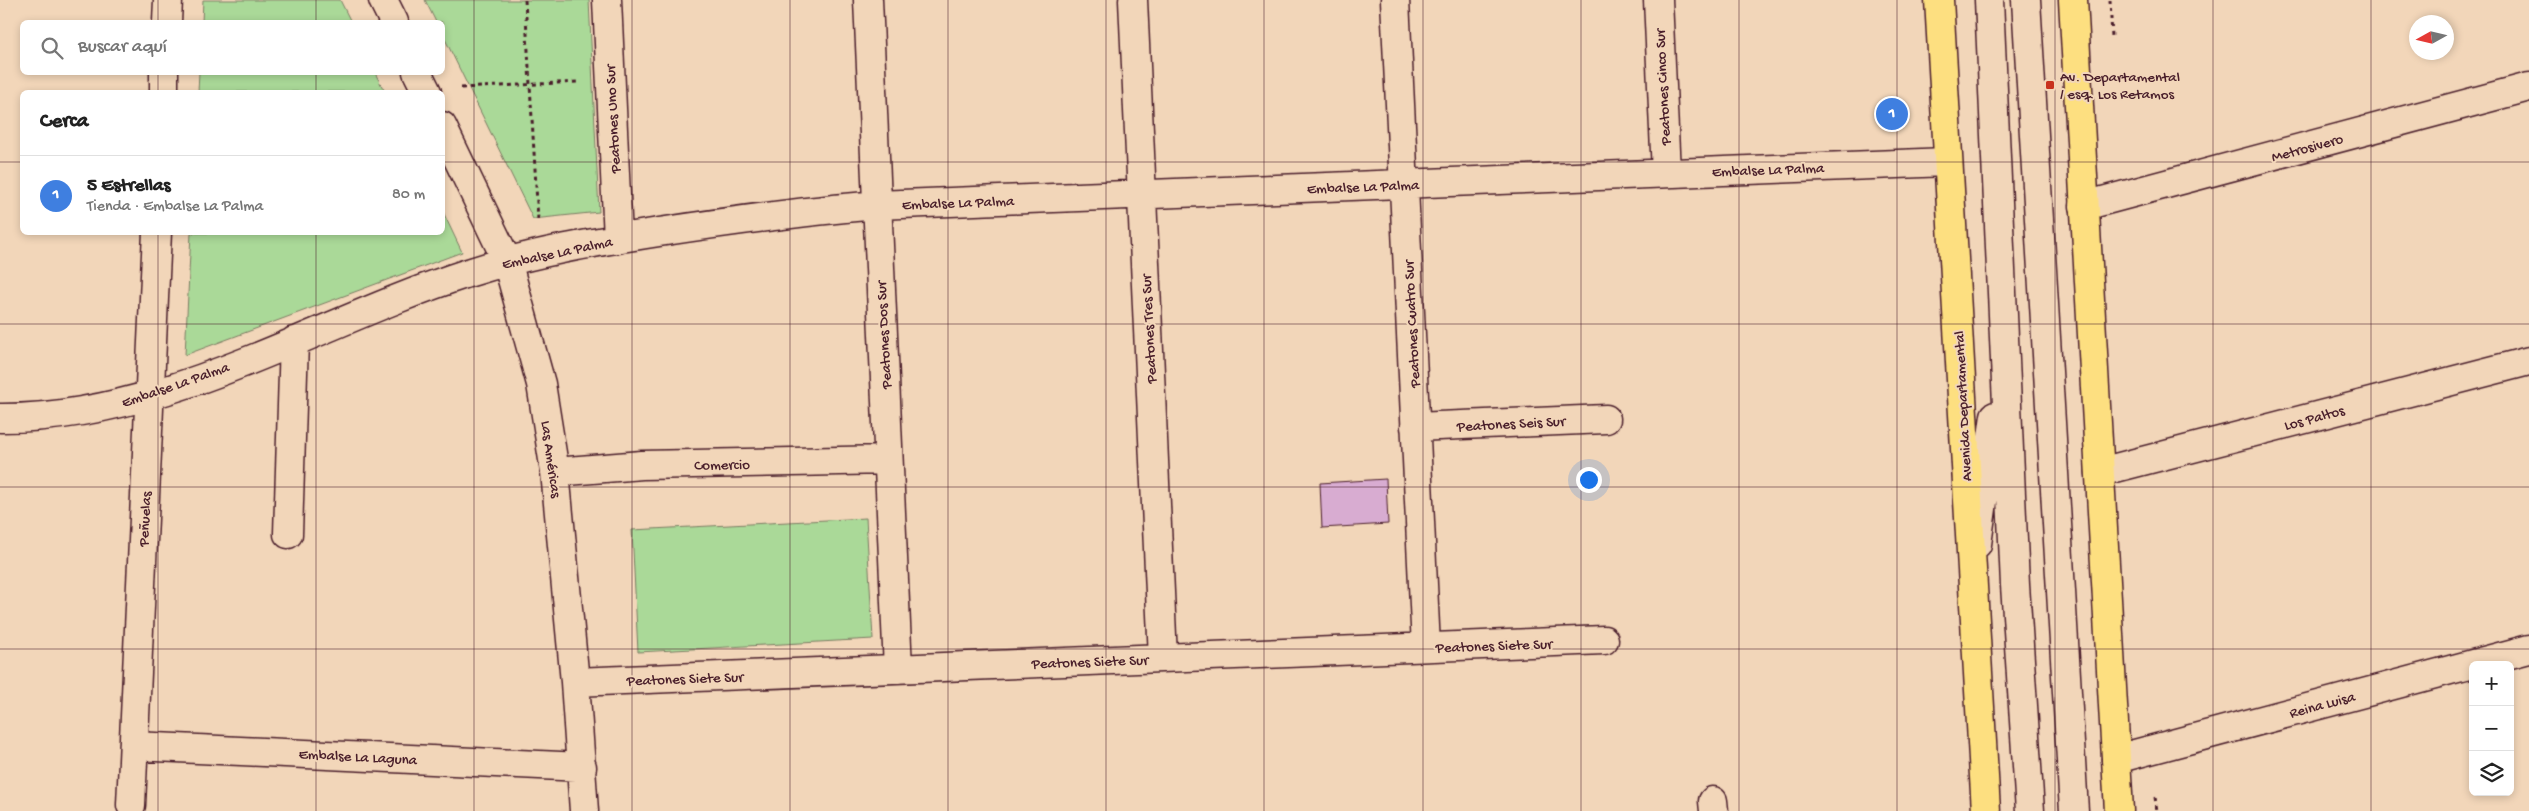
<!DOCTYPE html>
<html lang="es">
<meta charset="utf-8">
<style>
body{margin:0;font-family:"Gochi Hand",sans-serif;background:#f2f2f2;color:#222}
.controls{position:absolute;right:15px;bottom:15px;display:grid;overflow:hidden;border-radius:8px;box-shadow:0 2px 8px #0003}
.controls button{width:45px;height:45px;display:grid;place-items:center;padding:0;border:0;border-bottom:1px solid #e0e0e0;background:#fff;color:#222;font:25px sans-serif}
.compass{position:absolute;left:2409px;top:15px;width:45px;height:45px;border-radius:50%;background:#fff;box-shadow:0 2px 8px #0003;rotate:262deg}
.you{position:absolute;left:1588px;top:479px;width:18px;height:18px;margin:-12px;border:4px solid #fff;border-radius:50%;background:#1a73e8;box-shadow:0 0 0 8px #1a73e833}
.badge{display:grid;place-items:center;width:32px;height:32px;border-radius:50%;background:#c8321e;color:#fff;font-size:16px;font-weight:700}
.pin{position:absolute;translate:-50% -50%;border:2px solid #fff;box-shadow:0 1px 5px #0006}
.list{margin:0;padding:0;list-style:none}
h2{display:flex;justify-content:space-between;align-items:center;height:65px;margin:0;padding:0 20px;font-size:21px}
h2 small{font-size:16px;font-weight:400;color:#767676}
.list li{display:grid;grid-template-columns:32px 1fr auto;gap:15px;align-items:center;box-sizing:border-box;height:80px;padding:0 20px;border-top:1px solid #e0e0e0}
.list b{display:block;font-size:19px;white-space:nowrap}
.list p{margin:0;font-size:16px;white-space:nowrap;color:#767676}
.list em{font-size:16px;font-style:normal;color:#767676}
.icon{flex:none;width:28px;height:28px;fill:none;stroke:currentColor;stroke-width:2;stroke-linecap:round;stroke-linejoin:round}
.map{position:relative;flex:none;width:2529px;height:811px;overflow:hidden}
.search{position:absolute;background:#fff;box-shadow:0 2px 8px #0003;left:20px;top:20px;width:425px;height:55px;display:flex;align-items:center;gap:12px;box-sizing:border-box;padding:0 18px;border-radius:8px;color:#767676;font-size:19px}
.panel{position:absolute;background:#fff;box-shadow:0 2px 8px #0003;left:20px;top:90px;width:425px;height:145px;border-radius:8px}
.map>svg:first-child{display:block}
</style>
<div class="map">
<svg width="2529" height="811" viewBox="0 0 2529 811">
<rect width="100%" height="100%" fill="#f2d6b9"/>
<filter id="ink" filterUnits="userSpaceOnUse"><feTurbulence type="fractalNoise" baseFrequency=".02" numOctaves="2"/><feDisplacementMap in="SourceGraphic" scale="10" xChannelSelector="R" yChannelSelector="G"/><feConvolveMatrix kernelMatrix="1 2 1 2 8 2 1 2 1" color-interpolation-filters="sRGB"/></filter>
<g filter="url(#ink)">
<!-- green -->
<path fill="#aad998" stroke="#7a7c62" d="M203 0H340L351 22H202Z
M425 0H589L599 212 533 219 443 35 442 22H436Z
M199 72 375 73 385 92H198Z
M443 212 462 252 185 355 191 233 442 232Z
M866 518 873 639 638 652 632 530Z"/>
<!-- building -->
<path fill="#d8acd1" stroke="#4a1f2b" d="M1386 479 1388 524 1322 528 1320 483Z"/>
<g fill="none" stroke-linecap="round" stroke-linejoin="round">
<defs>
<path id="minor" d="M383 0 394 22
M607 0 618 239
M868 0 898 669
M1133 0 1163 658
M1395 0 1426 647
M1658 0 1666 173
M1989 0 2015 585 2030 811
M2026 0 2074 811
M167 22 168 0
M417 72 427 92
M164 92V72
M442 126 507 261 541 384 555 472 575 682 584 811
M2084 206 2529 87
M0 418C166 419 314 323 468 273 530 253 595 242 659 232 732 221 804 211 877 205L1947 162
M1415 427 1606 419
M555 472 642 465 888 460
M2100 472 2529 361
M288 534 294 341
M1977 544 1995 416
M575 682 1604 640
M134 746 582 767
M2116 759 2529 649
M1713 801 1714 811
M131 805 157 232"/>
<path id="major" d="M1939 0 1986 811
M2073 0 2119 811"/>
</defs>
<!-- minor casing -->
<use href="#minor" stroke="#4a1f2b" stroke-width="31"/>
<!-- major casing -->
<use href="#major" stroke="#4a1f2b" stroke-width="31"/>
<!-- path -->
<path stroke="#4a1f2b" stroke-width="3" stroke-dasharray="4 4" stroke-linecap="butt" d="M525 0 538 220
M2110 0 2112 37
M461 88 577 82
M2155 797 2157 811"/>
<!-- minor -->
<use href="#minor" stroke="#f2d6b9" stroke-width="28"/>
<!-- major -->
<use href="#major" stroke="#fddf80" stroke-width="28"/>
</g>
</g>
<!-- grid -->
<path fill="none" stroke="#4a1f2b" stroke-width="1" stroke-opacity="0.55" d="M158 0V22M316 0V22M474 0V811M632 0V811M790 0V811M948 0V811M1106 0V811M1264 0V811M1423 0V811M1581 0V811M1739 0V811M1897 0V811M2055 0V811M2213 0V811M2371 0V811M158 72V92M316 72V92M0 162H22M442 162H2529M158 232V811M316 232V811M0 324H2529M0 487H2529M0 649H2529"/>
<!-- markers -->
<rect fill="#c8321e" stroke="#f2d6b9" stroke-width="2" x="2045" y="80" width="10" height="10" rx="2.5"/>
<g text-anchor="middle" stroke-width="4" stroke-linejoin="round" paint-order="stroke">
<!-- poi labels -->
<g font-size="15" fill="#4a1f2b" stroke="#f2d6b9" text-anchor="start">
<text x="2060" y="81">Av. Departamental<tspan x="2060" dy="17">/ esq. Los Retamos</tspan></text>
</g>
<!-- street labels -->
<g font-size="15" fill="#4a1f2b" stroke="#f2d6b9">
<text transform="translate(1662 87) rotate(-93)" y="5">Peatones Cinco Sur</text>
<text transform="translate(612 119) rotate(-93)" y="5">Peatones Uno Sur</text>
<text transform="translate(2307 147) rotate(-15)" y="5">Metrosivero</text>
<text transform="translate(1768 169) rotate(-2)" y="5">Embalse La Palma</text>
<text transform="translate(1363 186) rotate(-2)" y="5">Embalse La Palma</text>
<text transform="translate(958 202) rotate(-2)" y="5">Embalse La Palma</text>
<text transform="translate(557 252) rotate(-12)" y="5">Embalse La Palma</text>
<text transform="translate(1411 324) rotate(-93)" y="5">Peatones Cuatro Sur</text>
<text transform="translate(1148 329) rotate(-93)" y="5">Peatones Tres Sur</text>
<text transform="translate(883 335) rotate(-93)" y="5">Peatones Dos Sur</text>
<text transform="translate(175 384) rotate(-19)" y="5">Embalse La Palma</text>
<text transform="translate(1962 406) rotate(-93)" y="5">Avenida Departamental</text>
<text transform="translate(2314 417) rotate(-15)" y="5">Los Paltos</text>
<text transform="translate(1511 423) rotate(-3)" y="5">Peatones Seis Sur</text>
<text transform="translate(552 459) rotate(82)" y="5">Las Américas</text>
<text transform="translate(722 464) rotate(-1)" y="5">Comercio</text>
<text transform="translate(144 519) rotate(-87)" y="5">Peñuelas</text>
<text transform="translate(1494 645) rotate(-2)" y="5">Peatones Siete Sur</text>
<text transform="translate(1090 661) rotate(-2)" y="5">Peatones Siete Sur</text>
<text transform="translate(685 678) rotate(-2)" y="5">Peatones Siete Sur</text>
<text transform="translate(2322 704) rotate(-15)" y="5">Reina Luisa</text>
<text transform="translate(358 756) rotate(3)" y="5">Embalse La Laguna</text>
</g>
</g>
</svg>
<div class="controls">
<button>+</button>
<button>−</button>
<button><svg class="icon" aria-label="layers" viewBox="0 0 24 24"><path d="M12 4l9 5-9 5-9-5zM3 14l9 5 9-5"/></svg></button>
</div>
<svg class="compass" viewBox="-18 -18 36 36"><path d="M0-13l5 13h-10z" fill="#e53935"/><path d="M0 13l5-13h-10z" fill="#767676"/></svg>
<div class="you"></div>
<div class="pin badge" style="left:1892px;top:114px;background:#3f7fe0">1</div>
<div class="search"><svg class="icon" aria-label="search" viewBox="0 0 24 24"><circle cx="10" cy="10" r="6"/><path d="M15 15l6 6"/></svg>Buscar aquí</div>
<section class="panel">
<h2>Cerca<small></small></h2>
<ul class="list">
<li><span class="badge" style="background:#3f7fe0">1</span><div><b>5 Estrellas</b><p>Tienda · Embalse La Palma</p></div><em>80 m</em></li>
</ul>
</section>
</div>
